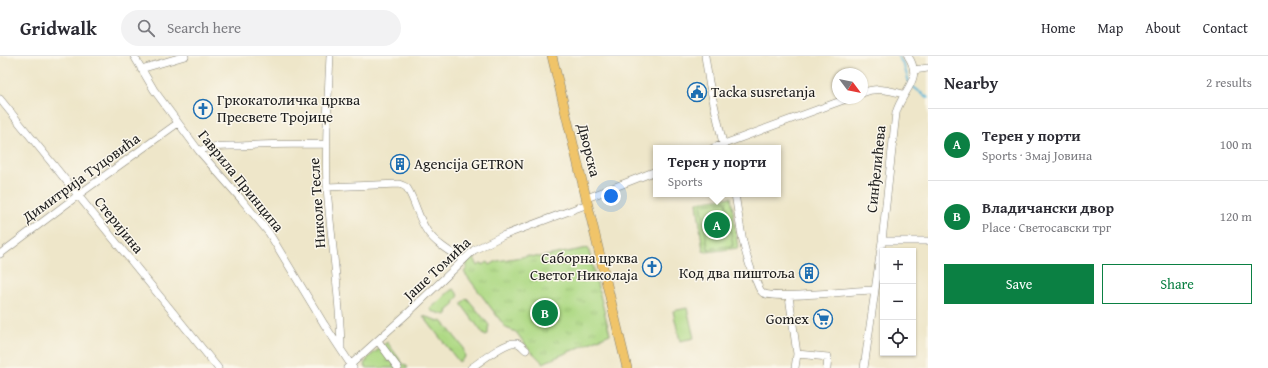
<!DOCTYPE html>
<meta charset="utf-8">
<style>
body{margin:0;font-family:"Gentium Book Plus",serif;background:#f2f2f3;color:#2b2b33}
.controls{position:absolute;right:12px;bottom:12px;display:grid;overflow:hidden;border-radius:0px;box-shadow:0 1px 3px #0004}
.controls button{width:36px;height:36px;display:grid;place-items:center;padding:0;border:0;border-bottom:1px solid #e1e1e2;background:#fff;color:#2b2b33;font:20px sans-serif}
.compass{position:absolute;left:832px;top:12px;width:36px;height:36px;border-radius:50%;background:#fff;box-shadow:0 1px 3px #0004;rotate:122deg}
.you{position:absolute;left:611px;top:140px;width:14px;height:14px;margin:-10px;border:3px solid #fff;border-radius:50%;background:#1a73e8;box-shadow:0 0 0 6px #1a73e833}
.badge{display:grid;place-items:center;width:26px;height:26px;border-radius:50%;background:#0b8043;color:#fff;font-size:13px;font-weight:700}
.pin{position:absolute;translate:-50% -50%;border:2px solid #fff;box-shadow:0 1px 4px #0006}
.popup{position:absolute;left:653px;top:89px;width:128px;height:52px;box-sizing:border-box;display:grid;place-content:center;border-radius:0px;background:#fff;filter:drop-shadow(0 1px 3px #0005);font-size:13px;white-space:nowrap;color:#7c7c81}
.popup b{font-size:15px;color:#2b2b33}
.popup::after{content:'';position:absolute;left:50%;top:100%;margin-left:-8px;border:8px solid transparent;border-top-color:#fff}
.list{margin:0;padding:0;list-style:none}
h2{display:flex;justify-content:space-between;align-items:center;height:52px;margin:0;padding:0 16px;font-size:17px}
h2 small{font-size:13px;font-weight:400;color:#7c7c81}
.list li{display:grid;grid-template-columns:26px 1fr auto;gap:12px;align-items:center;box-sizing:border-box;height:72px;padding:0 16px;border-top:1px solid #e1e1e2}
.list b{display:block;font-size:15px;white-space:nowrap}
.list p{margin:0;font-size:13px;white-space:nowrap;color:#7c7c81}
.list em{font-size:13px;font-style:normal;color:#7c7c81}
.actions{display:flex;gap:8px;padding:12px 16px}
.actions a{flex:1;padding:9px 0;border:1px solid #0b8043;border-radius:0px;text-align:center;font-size:14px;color:#0b8043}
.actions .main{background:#0b8043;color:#fff}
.icon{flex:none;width:22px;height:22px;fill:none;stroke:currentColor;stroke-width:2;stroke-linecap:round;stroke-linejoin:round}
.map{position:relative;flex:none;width:928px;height:312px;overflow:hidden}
header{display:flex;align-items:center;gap:24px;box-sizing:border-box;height:56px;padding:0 20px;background:#fff;border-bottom:1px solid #e1e1e2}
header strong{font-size:19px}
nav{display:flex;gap:22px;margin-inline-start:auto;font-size:14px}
.search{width:280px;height:36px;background:#f2f2f3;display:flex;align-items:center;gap:10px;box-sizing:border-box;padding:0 14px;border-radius:22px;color:#7c7c81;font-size:15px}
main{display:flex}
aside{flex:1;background:#fff}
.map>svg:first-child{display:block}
</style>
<header>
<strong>Gridwalk</strong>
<div class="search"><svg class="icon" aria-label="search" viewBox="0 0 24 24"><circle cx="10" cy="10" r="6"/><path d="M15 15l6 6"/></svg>Search here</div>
<nav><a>Home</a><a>Map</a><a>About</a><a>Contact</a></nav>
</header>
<main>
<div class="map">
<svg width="928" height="312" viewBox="0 0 928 312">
<defs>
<pattern id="grass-tufts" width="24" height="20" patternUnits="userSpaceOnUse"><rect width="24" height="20" fill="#aed984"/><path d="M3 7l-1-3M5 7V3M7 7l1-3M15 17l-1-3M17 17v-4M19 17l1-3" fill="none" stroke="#95ba71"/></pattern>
</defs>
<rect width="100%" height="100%" fill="#fbf7ec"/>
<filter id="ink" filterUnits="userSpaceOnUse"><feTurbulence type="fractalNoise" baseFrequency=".025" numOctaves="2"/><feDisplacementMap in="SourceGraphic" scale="8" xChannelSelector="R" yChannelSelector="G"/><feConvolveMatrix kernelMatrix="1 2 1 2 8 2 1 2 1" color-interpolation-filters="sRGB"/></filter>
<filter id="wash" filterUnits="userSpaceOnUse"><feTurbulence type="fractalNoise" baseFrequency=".012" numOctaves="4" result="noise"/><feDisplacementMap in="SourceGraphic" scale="16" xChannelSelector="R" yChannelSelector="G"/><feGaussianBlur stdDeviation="0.9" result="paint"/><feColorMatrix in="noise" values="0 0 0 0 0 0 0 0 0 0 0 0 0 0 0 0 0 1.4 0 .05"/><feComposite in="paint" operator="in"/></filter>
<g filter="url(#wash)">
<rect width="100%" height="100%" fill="#eee6c9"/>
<!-- grass -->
<path fill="url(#grass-tufts)" stroke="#657a50" d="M731 141 738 192 707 196 703 195 697 146Z
M588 192 610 278 543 307 528 292 516 276 506 272 464 216 467 212C466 206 468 204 473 200L478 210 482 207 483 209 488 206 490 209 497 205 527 200 540 201Z
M454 233 459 240 456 243 453 250 448 254 447 258 446 259 431 255 430 253 451 234Z
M467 242 489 269 488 274V278L486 280 484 279 462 249V247Z
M423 260 443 266 463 291 465 301 459 306Z
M387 286 404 309 405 308 408 312H366L364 308 369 301Z"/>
<!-- pitch -->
<path fill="#aed984" stroke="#657a50" d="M726 145 733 190 708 193 701 148Z
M687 252 694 282 680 285 673 255Z"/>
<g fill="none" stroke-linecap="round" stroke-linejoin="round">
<!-- stream -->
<path stroke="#5db8db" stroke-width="2" d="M898 0 904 10 909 26
M912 30 928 42"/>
</g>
</g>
<g filter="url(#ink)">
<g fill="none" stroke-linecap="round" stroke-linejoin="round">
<defs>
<path id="minor" d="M134 0 154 34 199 95 242 144 269 177 324 268 353 312
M330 0C328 44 325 87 327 131 331 185 340 238 341 292
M705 0 709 26 724 92
M141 13 185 0
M914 14 928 12
M862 37C876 31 889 34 903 38
M0 43 218 312
M713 92 849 42
M199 95C211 89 226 90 239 90 268 88 297 88 326 88
M327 131 399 128C402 129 405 130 407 132 415 144 418 162 427 175 435 187 450 196 463 204
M735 138C740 168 743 199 757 227 758 230 760 235 763 237 773 244 857 234 875 234
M587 142 656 115
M882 185H928
M0 198 85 134 178 67
M789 240 797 298 795 312
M378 285 398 312
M797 298 828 301 827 312
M347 312 409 256 474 194 502 180 588 148
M471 312C480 306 506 285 516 287 520 287 523 292 526 294
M864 312 882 185 896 57C902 34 924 24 908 0"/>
<path id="major" d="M552 0 627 312"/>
</defs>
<!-- minor casing -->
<use href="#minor" stroke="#858172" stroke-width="8"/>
<!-- major casing -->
<use href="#major" stroke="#858172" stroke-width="10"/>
<!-- minor -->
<use href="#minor" stroke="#fff" stroke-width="7"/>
<!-- major -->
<use href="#major" stroke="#f0c469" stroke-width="9"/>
</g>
</g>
<!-- icons -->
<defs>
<symbol id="civic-ring" viewBox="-11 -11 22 22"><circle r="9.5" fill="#fbf7ec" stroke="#1f6fb2" stroke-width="1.5"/><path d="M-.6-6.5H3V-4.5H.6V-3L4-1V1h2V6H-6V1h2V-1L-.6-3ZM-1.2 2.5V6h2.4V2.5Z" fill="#1f6fb2"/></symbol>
<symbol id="church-ring" viewBox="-11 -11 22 22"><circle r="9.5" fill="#fbf7ec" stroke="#1f6fb2" stroke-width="1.5"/><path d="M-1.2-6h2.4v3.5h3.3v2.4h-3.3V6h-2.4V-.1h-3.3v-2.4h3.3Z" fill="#1f6fb2"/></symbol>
<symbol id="building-ring" viewBox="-11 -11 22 22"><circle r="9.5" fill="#fbf7ec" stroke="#1f6fb2" stroke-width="1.5"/><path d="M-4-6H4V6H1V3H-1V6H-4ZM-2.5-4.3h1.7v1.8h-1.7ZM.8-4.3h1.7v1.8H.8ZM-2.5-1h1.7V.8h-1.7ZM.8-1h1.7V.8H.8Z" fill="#1f6fb2"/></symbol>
<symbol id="supermarket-ring" viewBox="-11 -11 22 22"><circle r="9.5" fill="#fbf7ec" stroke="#1f6fb2" stroke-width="1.5"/><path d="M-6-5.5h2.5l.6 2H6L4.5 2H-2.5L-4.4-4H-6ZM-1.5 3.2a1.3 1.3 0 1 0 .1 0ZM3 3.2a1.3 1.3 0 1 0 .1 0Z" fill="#1f6fb2"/></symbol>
</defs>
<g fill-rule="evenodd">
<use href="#civic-ring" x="686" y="25" width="22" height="22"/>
<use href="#church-ring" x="192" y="42" width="22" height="22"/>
<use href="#building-ring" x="389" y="97" width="22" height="22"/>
<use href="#church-ring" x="641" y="200" width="22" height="22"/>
<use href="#building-ring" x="798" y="206" width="22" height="22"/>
<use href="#supermarket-ring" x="812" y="252" width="22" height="22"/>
</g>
<g text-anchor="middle" stroke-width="3" stroke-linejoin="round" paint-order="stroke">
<!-- poi labels -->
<g font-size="15" fill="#1c1c1c" stroke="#fbf7ec" text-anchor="start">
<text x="711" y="41">Tacka susretanja</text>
<text x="217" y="49">Гркокатоличка црква<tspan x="217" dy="17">Пресвете Тројице</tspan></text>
<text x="414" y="113">Agencija GETRON</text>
<text x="638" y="207" text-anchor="end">Саборна црква<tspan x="638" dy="17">Светог Николаја</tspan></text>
<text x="795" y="222" text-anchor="end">Код два пиштоља</text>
<text x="809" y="268" text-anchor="end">Gomex</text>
</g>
<!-- street labels -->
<g font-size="15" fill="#1c1c1c" stroke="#fbf7ec">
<text transform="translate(589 94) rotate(76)" y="5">Дворска</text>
<text transform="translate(876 113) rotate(-84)" y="5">Синђелићева</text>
<text transform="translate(81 122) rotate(-36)" y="5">Димитрија Туцовића</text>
<text transform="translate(241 125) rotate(51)" y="5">Гаврила Принципа</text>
<text transform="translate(317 147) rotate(-94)" y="5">Николе Тесле</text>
<text transform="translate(119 169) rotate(51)" y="5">Стеријина</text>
<text transform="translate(437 213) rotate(-43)" y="5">Јаше Томића</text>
</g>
</g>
</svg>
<div class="controls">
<button>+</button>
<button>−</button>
<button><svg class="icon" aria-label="locate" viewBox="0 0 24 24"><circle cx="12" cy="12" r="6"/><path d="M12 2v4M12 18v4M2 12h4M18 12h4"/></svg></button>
</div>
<svg class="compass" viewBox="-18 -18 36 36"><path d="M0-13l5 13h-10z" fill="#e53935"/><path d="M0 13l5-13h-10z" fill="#7c7c81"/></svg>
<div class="you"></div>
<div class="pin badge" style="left:717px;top:169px">A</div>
<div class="popup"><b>Терен у порти</b>Sports</div>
<div class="pin badge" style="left:545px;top:257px">B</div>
</div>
<aside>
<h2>Nearby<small>2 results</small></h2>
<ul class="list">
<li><span class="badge">A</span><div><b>Терен у порти</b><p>Sports · Змај Јовина</p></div><em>100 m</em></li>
<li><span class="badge">B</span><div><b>Владичански двор</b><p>Place · Светосавски трг</p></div><em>120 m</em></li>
</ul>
<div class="actions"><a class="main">Save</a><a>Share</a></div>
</aside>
</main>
